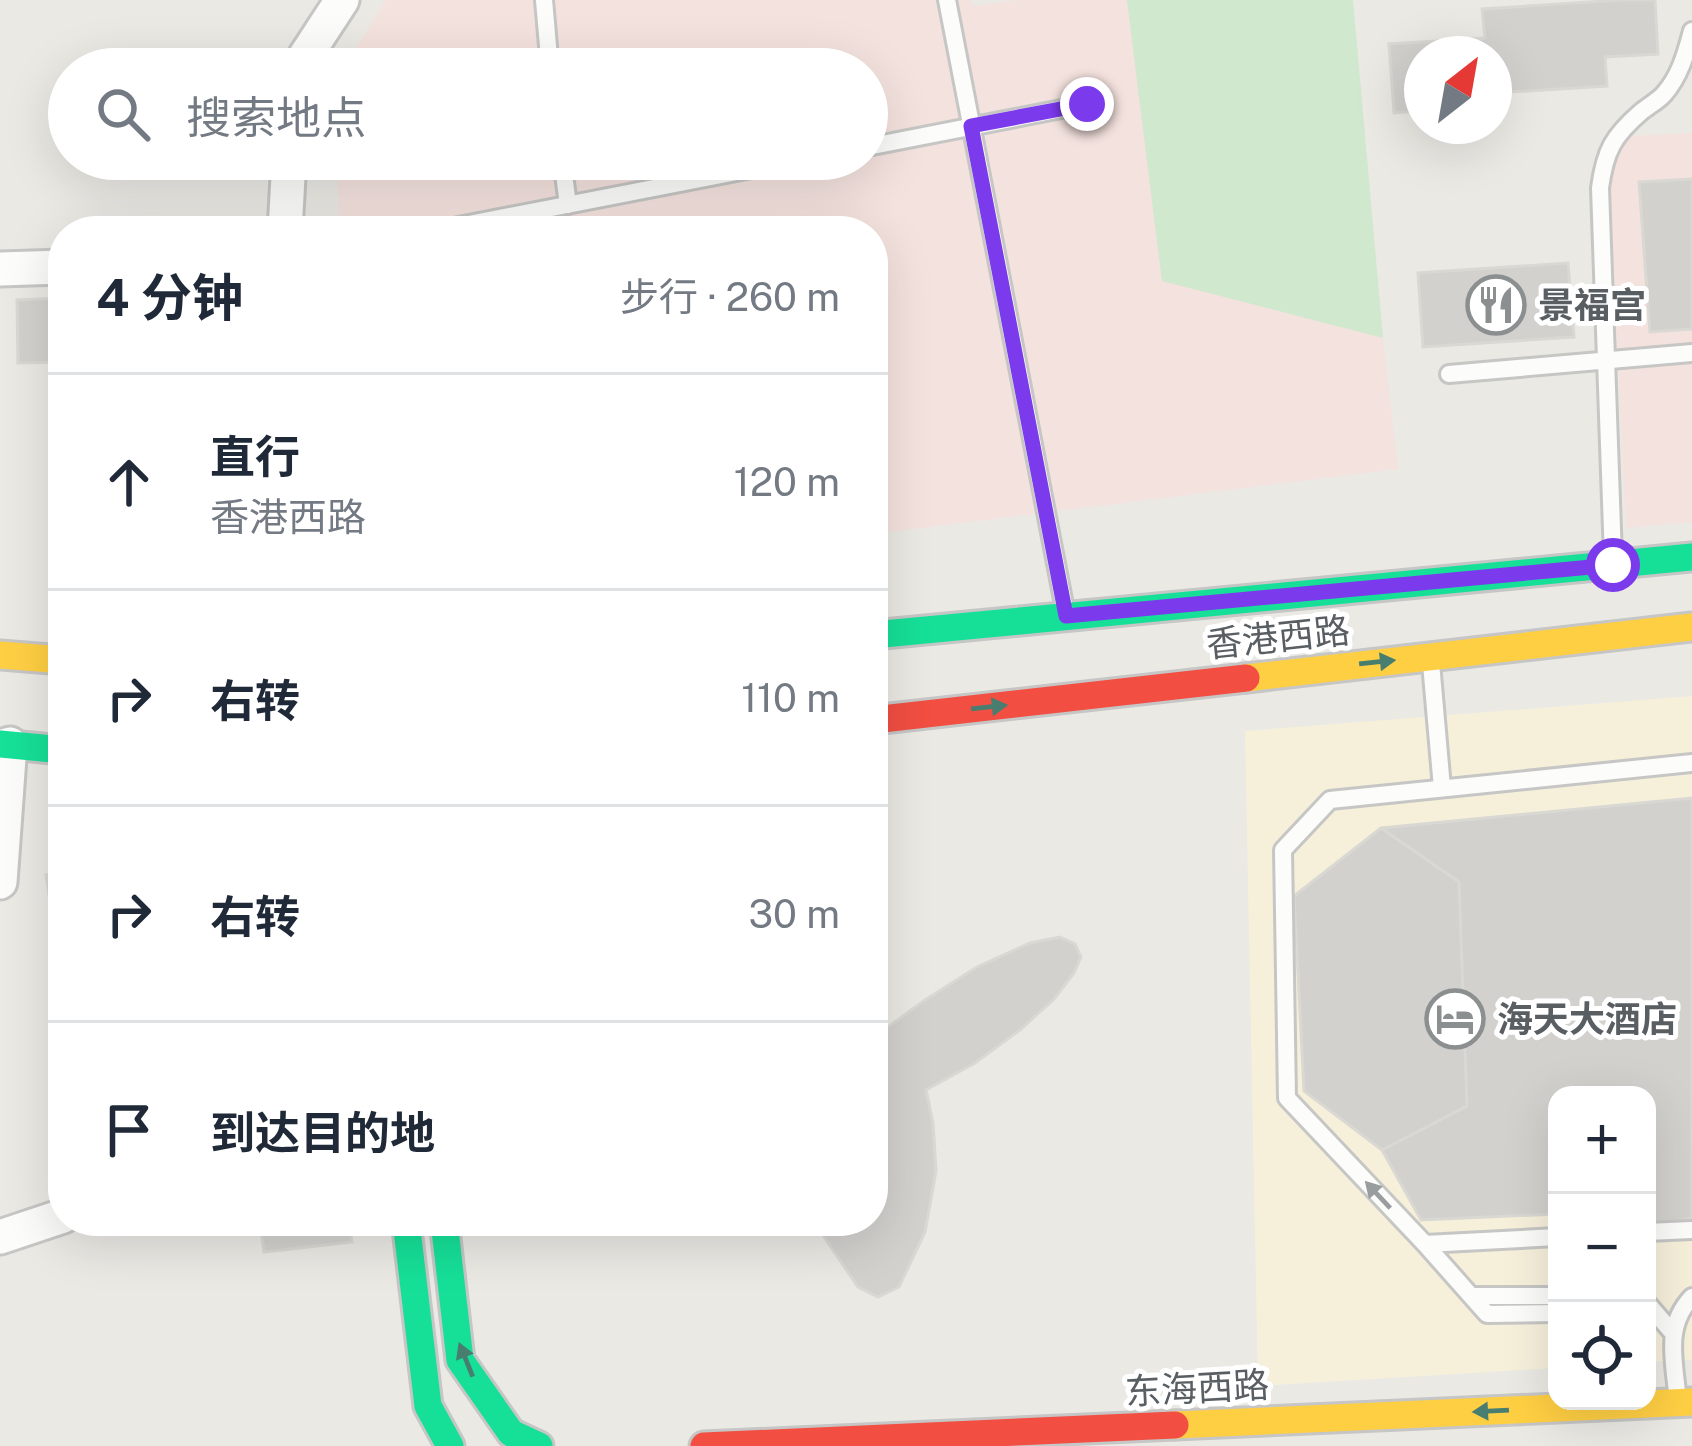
<!DOCTYPE html>
<html lang="zh">
<meta charset="utf-8">
<style>
body{margin:0;font-family:"Public Sans","Noto Sans SC",sans-serif;background:#f2f2f3;color:#1f2937}
.controls{position:absolute;right:36px;bottom:36px;display:grid;overflow:hidden;border-radius:24px;box-shadow:0 12px 48px #0002}
.controls button{width:108px;height:108px;display:grid;place-items:center;padding:0;border:0;border-bottom:3px solid #e0e1e3;background:#fff;color:#1f2937;font:60px sans-serif}
.compass{position:absolute;left:1404px;top:36px;width:108px;height:108px;border-radius:50%;background:#fff;box-shadow:0 12px 48px #0002;rotate:31deg}
.stop{position:absolute;width:36px;height:36px;margin:-27px;border:9px solid #7c3aed;border-radius:50%;background:#fff}
.stop.end{background:#7c3aed;border-color:#fff;box-shadow:0 3px 12px #0008}
.list{margin:0;padding:0;list-style:none}
h2{display:flex;justify-content:space-between;align-items:center;height:156px;margin:0;padding:0 48px;font-size:51px}
h2 small{font-size:39px;font-weight:400;color:#747a83}
.list li{display:grid;grid-template-columns:78px 1fr auto;gap:36px;align-items:center;box-sizing:border-box;height:216px;padding:0 48px;border-top:3px solid #e0e1e3}
.list b{display:block;font-size:45px;white-space:nowrap}
.list p{margin:0;font-size:39px;white-space:nowrap;color:#747a83}
.list em{font-size:39px;font-style:normal;color:#747a83}
.icon{flex:none;width:66px;height:66px;fill:none;stroke:currentColor;stroke-width:2;stroke-linecap:round;stroke-linejoin:round}
.map{position:relative;flex:none;width:1692px;height:1446px;overflow:hidden}
.search{position:absolute;background:#fff;box-shadow:0 12px 48px #0002;left:48px;top:48px;width:840px;height:132px;display:flex;align-items:center;gap:30px;box-sizing:border-box;padding:0 42px;border-radius:66px;color:#747a83;font-size:45px}
.panel{position:absolute;background:#fff;box-shadow:0 12px 48px #0002;left:48px;top:216px;width:840px;height:1020px;border-radius:48px}
.map>svg:first-child{display:block}
</style>
<div class="map">
<svg width="1692" height="1446" viewBox="0 0 1692 1446">
<rect width="100%" height="100%" fill="#eae9e4"/>
<!-- commercial -->
<path fill="#f6f0db" d="M1692 696V1360L1647 1362V1095H1557V1368L1258 1386 1245 731Z"/>
<!-- medical -->
<path fill="#f4e2de" d="M386 0H971L973 6 1018 0H1127L1162 280 1383 338 1398 469 873 534V231H342L339 216 337 159H867V69H343Z
M1692 133V522L1626 528 1607 137Z"/>
<!-- green -->
<path fill="#d0e8cd" d="M1127 0H1353L1383 338 1162 281Z"/>
<!-- building -->
<path fill="#d2d1ce" stroke="#dad8d3" stroke-width="3" d="M1621 0H1655L1658 54 1605 57 1607 86 1494 93V54H1422V111L1394 113 1389 44 1485 38 1482 9Z
M1692 179V329L1650 332 1639 182Z
M1568 263 1574 337 1423 347 1418 273Z
M63 298V362L18 363 17 300Z
M1692 798V1218L1666 1224 1647 1221V1095H1557V1214L1421 1220 1382 1150 1304 1091 1294 896 1381 828Z
M1381 828 1459 882 1467 1106 1382 1150 1304 1091 1294 896Z
M63 872V986L46 875Z
M1060 937 1075 944 1081 957 1074 973 1054 999 1020 1030 975 1063 926 1090 933 1123 936 1171 925 1232 899 1287 878 1297 858 1287 820 1231 818 1221H873V1038L925 1000 977 967 1030 943Z
M260 1221H349L352 1242 264 1252Z"/>
<g fill="none" stroke-linecap="round" stroke-linejoin="round">
<defs>
<path id="lane" d="M544 0 550 69
M947 0 1065 610
M867 147 1087 104
M562 159 568 205
M433 231 803 159
M1449 374 1692 353
M1613 558 1600 188C1605 151 1613 136 1641 112 1648 106 1658 101 1664 94 1680 76 1686 53 1692 31
M1431 663 1442 788
M1647 1232 1692 1230
M1557 1237 1425 1244 1287 1098 1283 850 1330 800 1692 763
M1425 1244 1487 1314 1557 1313
M1472 1296H1557
M1647 1303 1672 1332
M1678 1402C1675 1364 1663 1327 1692 1297"/>
<path id="street" d="M297 69 342 0
M285 231 289 159
M0 269 63 267
M0 747 10 744 0 882
M0 1237 63 1216"/>
<path id="fast" d="M873 635 1692 557
M0 744 63 750
M406 1221 428 1406 450 1446
M444 1221 460 1360 511 1433 539 1446"/>
<path id="slow" d="M0 655 63 660
M1246 678 1692 627
M1175 1425 1692 1402"/>
<path id="jam" d="M873 720 1246 678
M704 1446 1175 1425"/>
</defs>
<!-- lane casing -->
<use href="#lane" stroke="#c6c6c5" stroke-width="22"/>
<!-- street casing -->
<use href="#street" stroke="#c6c6c5" stroke-width="39"/>
<!-- fast casing -->
<use href="#fast" stroke="#c5c6c5" stroke-width="33"/>
<!-- slow casing -->
<use href="#slow" stroke="#c5c6c5" stroke-width="33"/>
<!-- jam casing -->
<use href="#jam" stroke="#c5c6c5" stroke-width="33"/>
<!-- lane -->
<use href="#lane" stroke="#fcfcfb" stroke-width="16"/>
<!-- street -->
<use href="#street" stroke="#fcfcfb" stroke-width="33"/>
<!-- fast -->
<use href="#fast" stroke="#16e098" stroke-width="27"/>
<!-- slow -->
<use href="#slow" stroke="#ffcf43" stroke-width="27"/>
<!-- jam -->
<use href="#jam" stroke="#f24e42" stroke-width="27"/>
</g>
<!-- one-way arrows -->
<defs><path id="oneway-solid" d="M-6-.8H1V-3.2L6.5 0L1 3.2V.8H-6Z" transform="scale(3)"/></defs>
<g fill="#487e70">
<use href="#oneway-solid" transform="translate(1377 662) rotate(-6)"/>
<use href="#oneway-solid" transform="translate(989 707) rotate(-6)"/>
<use href="#oneway-solid" transform="translate(466 1360) rotate(-112)"/>
<use href="#oneway-solid" transform="translate(1491 1411) rotate(177)"/>
</g>
<use fill="#9a9da0" href="#oneway-solid" transform="translate(1378 1195) rotate(-133)"/>
<g fill="none" stroke-linecap="round" stroke-linejoin="round">
<!-- route -->
<path stroke="#7c3aed" stroke-width="15" d="M1087 104 971 126 1066 616 1613 565"/>
</g>
<!-- icons -->
<defs>
<symbol id="restaurant-ring" viewBox="-11 -11 22 22"><circle r="9.5" fill="#fff" stroke="#8c8f90" stroke-width="1.5"/><path d="M-5-6h1v4h1v-4h1v4h1v-4h1v5L-1.5 .5V6h-2V.5L-5-1ZM5-6V6H3V1.5H1.5Q1.5-4 5-6Z" fill="#8c8f90"/></symbol>
<symbol id="hotel-ring" viewBox="-11 -11 22 22"><circle r="9.5" fill="#fff" stroke="#8c8f90" stroke-width="1.5"/><path d="M-6-4.5h1.5V1H6V5H4.5V3h-9V5H-6ZM-4 0a1.8 1.8 0 1 1 3.6 0ZM.5 0V-2.5h3Q6-2.5 6 0Z" fill="#8c8f90"/></symbol>
</defs>
<g fill-rule="evenodd">
<use href="#restaurant-ring" x="1463" y="272" width="66" height="66"/>
<use href="#hotel-ring" x="1422" y="986" width="66" height="66"/>
</g>
<g text-anchor="middle" stroke-width="10" stroke-linejoin="round" paint-order="stroke">
<!-- poi labels -->
<g font-size="36" font-weight="bold" fill="#595e63" stroke="#fff" text-anchor="start">
<text x="1538" y="318">景福宫</text>
<text x="1497" y="1032">海天大酒店</text>
</g>
<!-- street labels -->
<g font-size="36" fill="#595e63" stroke="#fff">
<text transform="translate(1278 637) rotate(-6)" y="13">香港西路</text>
<text transform="translate(1197 1388) rotate(-3)" y="13">东海西路</text>
</g>
</g>
</svg>
<div class="controls">
<button>+</button>
<button>−</button>
<button><svg class="icon" aria-label="locate" viewBox="0 0 24 24"><circle cx="12" cy="12" r="6"/><path d="M12 2v4M12 18v4M2 12h4M18 12h4"/></svg></button>
</div>
<svg class="compass" viewBox="-18 -18 36 36"><path d="M0-13l5 13h-10z" fill="#e53935"/><path d="M0 13l5-13h-10z" fill="#747a83"/></svg>
<div class="stop" style="left:1613px;top:565px"></div>
<div class="stop end" style="left:1087px;top:104px"></div>
<div class="search"><svg class="icon" aria-label="search" viewBox="0 0 24 24"><circle cx="10" cy="10" r="6"/><path d="M15 15l6 6"/></svg>搜索地点</div>
<section class="panel">
<h2>4 分钟<small>步行 · 260 m</small></h2>
<ul class="list">
<li><svg class="icon" aria-label="ahead" viewBox="0 0 24 24"><path d="M12 20V5M6 11l6-6 6 6"/></svg><div><b>直行</b><p>香港西路</p></div><em>120 m</em></li>
<li><svg class="icon" aria-label="right" viewBox="0 0 24 24"><path d="M7 20v-9h11M14 6l5 5-5 5"/></svg><div><b>右转</b></div><em>110 m</em></li>
<li><svg class="icon" aria-label="right" viewBox="0 0 24 24"><path d="M7 20v-9h11M14 6l5 5-5 5"/></svg><div><b>右转</b></div><em>30 m</em></li>
<li><svg class="icon" aria-label="arrive" viewBox="0 0 24 24"><path d="M6 21V4h12l-3 4 3 4H6"/></svg><div><b>到达目的地</b></div></li>
</ul>
</section>
</div>
